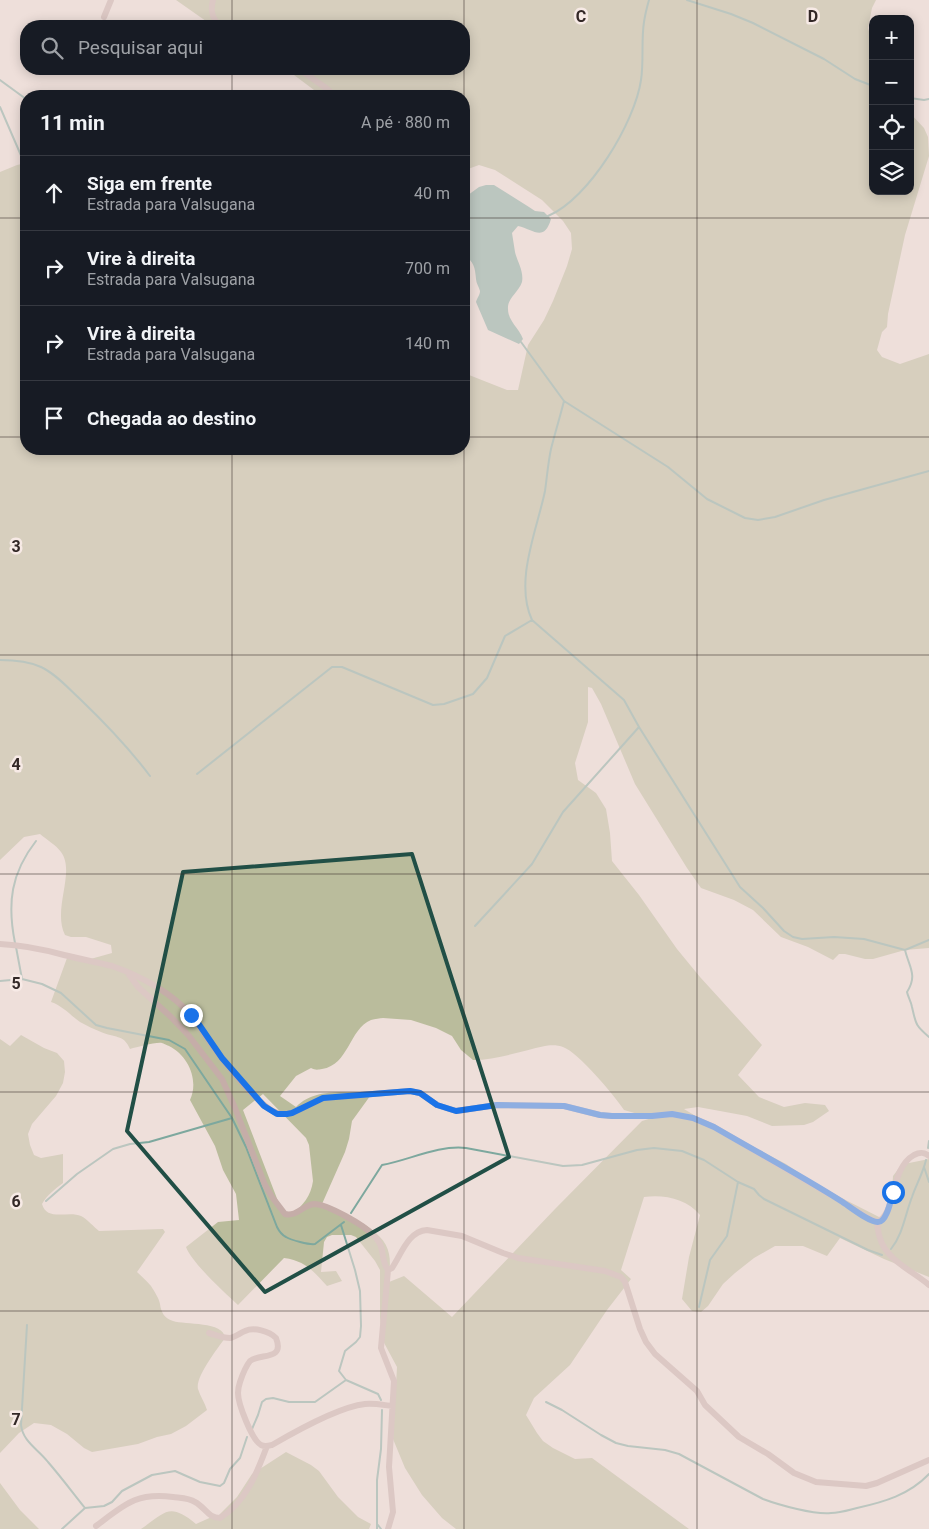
<!DOCTYPE html>
<html lang="pt">
<meta charset="utf-8">
<style>
body{margin:0;font-family:Roboto,sans-serif;background:#242831;color:#f1f3f6}
.controls{position:absolute;right:15px;top:15px;display:grid;overflow:hidden;border-radius:10px;box-shadow:0 2px 12px #0003}
.controls button{width:45px;height:45px;display:grid;place-items:center;padding:0;border:0;border-bottom:1px solid #363941;background:#171b24;color:#f1f3f6;font:25px sans-serif}
.stop{position:absolute;width:15px;height:15px;margin:-11px;border:4px solid #1a73e8;border-radius:50%;background:#fff}
.stop.end{background:#1a73e8;border-color:#fff;box-shadow:0 1px 5px #0008}
.list{margin:0;padding:0;list-style:none}
h2{display:flex;justify-content:space-between;align-items:center;height:65px;margin:0;padding:0 20px;font-size:21px}
h2 small{font-size:16px;font-weight:400;color:#9ea1a6}
.list li{display:grid;grid-template-columns:32px 1fr auto;gap:15px;align-items:center;box-sizing:border-box;height:75px;padding:0 20px;border-top:1px solid #363941}
.list b{display:block;font-size:19px;white-space:nowrap}
.list p{margin:0;font-size:16px;white-space:nowrap;color:#9ea1a6}
.list em{font-size:16px;font-style:normal;color:#9ea1a6}
.icon{flex:none;width:28px;height:28px;fill:none;stroke:currentColor;stroke-width:2;stroke-linecap:round;stroke-linejoin:round}
.map{position:relative;flex:none;width:929px;height:1529px;overflow:hidden}
.search{position:absolute;background:#171b24;box-shadow:0 2px 12px #0003;left:20px;top:20px;width:450px;height:55px;display:flex;align-items:center;gap:12px;box-sizing:border-box;padding:0 18px;border-radius:20px;color:#9ea1a6;font-size:19px}
.panel{position:absolute;background:#171b24;box-shadow:0 2px 12px #0003;left:20px;top:90px;width:450px;height:365px;border-radius:20px}
.map>svg:first-child{display:block}
</style>
<div class="map">
<svg width="929" height="1529" viewBox="0 0 929 1529">
<rect width="100%" height="100%" fill="#eedfda"/>
<!-- green -->
<path fill="#babc9c" fill-rule="evenodd" d="M176 0H876L872 8 868 28 873 44V191H910V113L924 128 928 137 929 156 905 235 888 314 887 327 882 332 877 350 882 357 900 364 929 354V948L905 950 873 959H865L845 954H839L833 960 808 947 781 937 753 910 734 900 701 888 687 868 635 784 601 704 592 688 588 687V722L575 763 578 780 596 793 606 809 610 833 612 861 639 895 677 949 700 977 762 1045 738 1075 759 1097 784 1107 805 1103 825 1105 829 1111 813 1122 804 1125 772 1126 747 1116 720 1111 698 1107 684 1109 709 1124 786 1164 820 1187 883 1219 891 1206 893 1176 899 1168 904 1164 929 1159V1277L884 1259 840 1238 827 1256 803 1246H775L754 1258 735 1273 723 1284 708 1306 701 1312 692 1311 682 1299 689 1257 700 1215C687 1199 664 1194 644 1197L621 1270 631 1279 607 1310 570 1365 534 1398 526 1415 537 1433 543 1441 553 1448 575 1459 592 1458 689 1529H456L442 1518 422 1495 405 1468 393 1439 397 1367 382 1339 380 1317V1270L375 1261 356 1237 351 1235H332L327 1237 324 1242 321 1272 336 1271 342 1281 327 1286C313 1271 306 1261 284 1258L238 1305C224 1292 192 1263 186 1247L218 1222 239 1220 236 1194 223 1170 215 1146 190 1100C199 1081 189 1056 169 1046 168 1046 163 1043 162 1043 155 1042 138 1047 130 1049 124 1034 114 1038 101 1032 94 1029 87 1026 80 1022 70 1015 63 1006 51 1002L67 958 87 960 112 953 111 945 86 937H71L65 935C52 909 76 872 61 852 56 845 47 840 40 834L24 837 0 860V172L17 165 26 163V449H464V373L507 390H518L528 345 544 320 553 301 567 266 572 249 571 233 563 221 542 200 495 170 479 165 468 169 464 172V96H322L286 69H464V26H213ZM383 1018 411 1020 436 1028 452 1036 461 1050 473 1060C497 1060 521 1051 545 1046 549 1045 559 1045 563 1047 578 1052 615 1096 624 1110L652 1118 642 1121 555 1209 452 1317 404 1276 389 1282C389 1273 391 1263 389 1254 385 1228 343 1214 322 1204L345 1152 349 1139 352 1121 373 1092C349 1093 314 1087 296 1107L280 1096 296 1076 311 1068C315 1070 317 1070 322 1069 349 1065 349 1029 371 1020 375 1019 380 1018 383 1018ZM263 1094 306 1138 309 1145 313 1181C311 1196 303 1205 292 1215L281 1209 243 1110Z
M21 1035 44 1048 57 1053 64 1061 65 1072 63 1083 56 1096 32 1124 28 1134 30 1145 34 1155 41 1158 63 1154V1183C55 1189 47 1195 42 1204 47 1222 69 1210 81 1216 87 1219 94 1227 99 1231L163 1229 165 1232 137 1272C142 1277 147 1281 151 1286 154 1291 159 1298 160 1304 161 1312 164 1318 173 1321 185 1325 224 1321 225 1338 218 1348 195 1377 198 1389 200 1396 205 1403 207 1410L186 1426 171 1434 157 1437 138 1444 92 1452 84 1448 67 1434 51 1425 34 1423 19 1433 0 1453V1039L10 1046Z
M286 1452 311 1465 319 1471 338 1497 358 1517 371 1524 369 1529H141C166 1512 169 1502 196 1524L216 1515H219L237 1497 252 1474Z
M0 1483 20 1510 39 1529H0Z"/>
<!-- water -->
<path fill="#7da89e" d="M486 185H494L529 207 535 211 544 212 551 219C544 243 533 229 518 226L512 233C513 239 514 246 515 252 517 261 524 271 522 282 519 292 507 298 508 309 508 321 519 328 523 339L519 344 488 330 476 302C477 298 480 295 480 291 479 287 476 283 476 279 475 267 474 262 464 255V198L479 187Z"/>
<g fill="none" stroke-linecap="round" stroke-linejoin="round">
<!-- stream -->
<path stroke="#7da89e" stroke-width="2" d="M687 0 731 14 753 23 824 59 855 79 873 86
M0 80 26 99
M910 98 924 100 929 99
M0 107 26 167
M548 216C589 199 635 122 641 80 644 61 641 41 644 22 645 15 647 7 649 0
M521 342 564 401 668 467 707 499 745 518 758 520 775 517 824 500 929 471
M564 401C560 417 555 433 551 449 548 463 547 477 545 491 537 530 514 581 532 620L624 700 639 727 740 887 763 908 784 931 793 937 802 939 834 937 864 939 905 950 929 940
M0 660C14 660 28 661 41 667 56 674 68 688 80 699 105 723 129 748 150 776
M197 774 332 667H342L433 705 444 704 473 694 487 678 505 636 532 620
M475 926 532 864 563 812 639 727
M15 943C7 903 11 873 36 841
M16 947 22 979
M905 950C909 967 918 975 907 992 908 997 911 1001 912 1007 916 1024 915 1025 929 1037
M0 981 22 979 42 984 61 993 96 1025 107 1028 169 1040 185 1049 232 1118 246 1147 277 1227C279 1231 282 1235 286 1237 291 1240 309 1245 315 1244L344 1222
M928 1148 929 1141
M924 1167 929 1182
M46 1201 77 1174 113 1149 130 1144 149 1142 232 1118
M351 1213 382 1165C410 1160 437 1145 466 1148L563 1166 582 1165 637 1150 654 1148 682 1151 704 1160 738 1182 754 1189 759 1195 764 1199 868 1250 882 1255
M341 1225 355 1270 360 1291 361 1326 360 1337 356 1342 345 1351 339 1371 346 1380 378 1394 381 1400
M891 1249C903 1234 905 1215 912 1197 916 1185 923 1173 926 1160
M699 1307 710 1260 727 1236 738 1182
M27 1325 21 1425C23 1442 38 1449 48 1462 61 1477 73 1493 85 1508
M546 1402 562 1410 601 1435 616 1443 628 1446 665 1450 679 1454 763 1499C779 1505 815 1515 831 1513 840 1513 849 1510 857 1508 884 1502 909 1495 929 1474
M252 1429 258 1415 262 1402 266 1399 273 1398 289 1402H315L346 1380
M378 1525 381 1529
M62 1529 85 1508 104 1506 112 1502 122 1491 152 1475 175 1471 200 1482 220 1486 224 1483 230 1469 240 1458 247 1437
M377 1529V1480L381 1449 382 1410"/>
<!-- minor -->
<path stroke="#c5ada8" stroke-width="6" d="M213 0C210 11 212 19 221 26
M104 17 111 0
M299 69 326 88 335 96
M0 944C22 945 42 949 64 955 80 959 96 962 112 966 141 976 172 993 192 1016 198 1023 202 1031 207 1038 219 1055 259 1108 277 1113 281 1115 287 1114 292 1113L323 1098 410 1091 420 1093 437 1105 456 1111 497 1105 564 1106 600 1115 611 1116H651L672 1114 693 1118 714 1127 841 1201 870 1219 877 1222C897 1214 889 1169 914 1155 920 1152 924 1152 929 1156
M127 972 138 987 171 1017 189 1036 222 1079 235 1108 265 1185 272 1197 285 1214C297 1217 303 1205 314 1204 327 1204 364 1225 373 1235 376 1237 378 1241 380 1244 384 1253 382 1263 388 1270L392 1268C401 1255 408 1231 427 1230L462 1236 503 1253 518 1258 605 1271 621 1277 625 1282 640 1329 646 1342 655 1354 697 1391 705 1405 739 1437 768 1454 794 1473 816 1482 866 1486 877 1483 929 1460
M877 1222C878 1228 878 1233 880 1238 886 1260 913 1271 929 1285
M388 1270 381 1348 394 1381 389 1467 393 1512 388 1529
M209 1333C216 1335 223 1338 230 1338 235 1337 240 1333 245 1331 254 1327 269 1331 276 1338 285 1361 260 1353 250 1361 246 1366 242 1376 240 1382 239 1385 238 1389 238 1393 238 1404 252 1440 261 1445 265 1447 268 1446 272 1445 296 1431 338 1407 365 1404 374 1403 383 1405 392 1406
M96 1526C124 1505 136 1492 173 1497 180 1498 189 1498 195 1502 205 1507 208 1518 220 1518 246 1502 257 1473 267 1446"/>
</g>
<g fill="none" stroke-linecap="round" stroke-linejoin="round">
<!-- route -->
<path stroke="#1a73e8" stroke-width="6" d="M191 1015 198 1023 222 1058 264 1106 277 1114H287L292 1113 323 1098 410 1091 420 1093 437 1105 456 1111 497 1105 564 1106 600 1115 612 1116H652L672 1114 693 1118 714 1127C757 1152 800 1175 841 1201 849 1206 870 1223 878 1222 887 1222 891 1199 893 1192"/>
</g>
<!-- marked area -->
<path d="M0 0H929V1529H0ZM412 854 509 1157 265 1292 127 1131 183 872Z" fill="#eedfda" fill-opacity=".55" fill-rule="evenodd"/>
<path fill="none" stroke="#214f46" stroke-width="4" stroke-linejoin="round" d="M412 854 509 1157 265 1292 127 1131 183 872Z"/>
<!-- grid -->
<path fill="none" stroke="#332827" stroke-width="1" stroke-opacity="0.55" d="M232 0V26M464 0V1529M697 0V1529M232 69V96M0 218H26M464 218H929M0 437H26M464 437H929M232 449V1529M0 655H929M0 874H929M0 1092H929M0 1311H929"/>
<g font-size="16" text-anchor="middle" font-weight="bold" fill="#332827" stroke="#f7eae6" stroke-width="5" stroke-linejoin="round" paint-order="stroke">
<text x="581" y="22">C</text>
<text x="813" y="22">D</text>
<text x="16" y="552">3</text>
<text x="16" y="770">4</text>
<text x="16" y="989">5</text>
<text x="16" y="1207">6</text>
<text x="16" y="1425">7</text>
</g>
</svg>
<div class="controls">
<button>+</button>
<button>−</button>
<button><svg class="icon" aria-label="locate" viewBox="0 0 24 24"><circle cx="12" cy="12" r="6"/><path d="M12 2v4M12 18v4M2 12h4M18 12h4"/></svg></button>
<button><svg class="icon" aria-label="layers" viewBox="0 0 24 24"><path d="M12 4l9 5-9 5-9-5zM3 14l9 5 9-5"/></svg></button>
</div>
<div class="stop" style="left:893px;top:1192px"></div>
<div class="stop end" style="left:191px;top:1015px"></div>
<div class="search"><svg class="icon" aria-label="search" viewBox="0 0 24 24"><circle cx="10" cy="10" r="6"/><path d="M15 15l6 6"/></svg>Pesquisar aqui</div>
<section class="panel">
<h2>11 min<small>A pé · 880 m</small></h2>
<ul class="list">
<li><svg class="icon" aria-label="ahead" viewBox="0 0 24 24"><path d="M12 20V5M6 11l6-6 6 6"/></svg><div><b>Siga em frente</b><p>Estrada para Valsugana</p></div><em>40 m</em></li>
<li><svg class="icon" aria-label="right" viewBox="0 0 24 24"><path d="M7 20v-9h11M14 6l5 5-5 5"/></svg><div><b>Vire à direita</b><p>Estrada para Valsugana</p></div><em>700 m</em></li>
<li><svg class="icon" aria-label="right" viewBox="0 0 24 24"><path d="M7 20v-9h11M14 6l5 5-5 5"/></svg><div><b>Vire à direita</b><p>Estrada para Valsugana</p></div><em>140 m</em></li>
<li><svg class="icon" aria-label="arrive" viewBox="0 0 24 24"><path d="M6 21V4h12l-3 4 3 4H6"/></svg><div><b>Chegada ao destino</b></div></li>
</ul>
</section>
</div>
